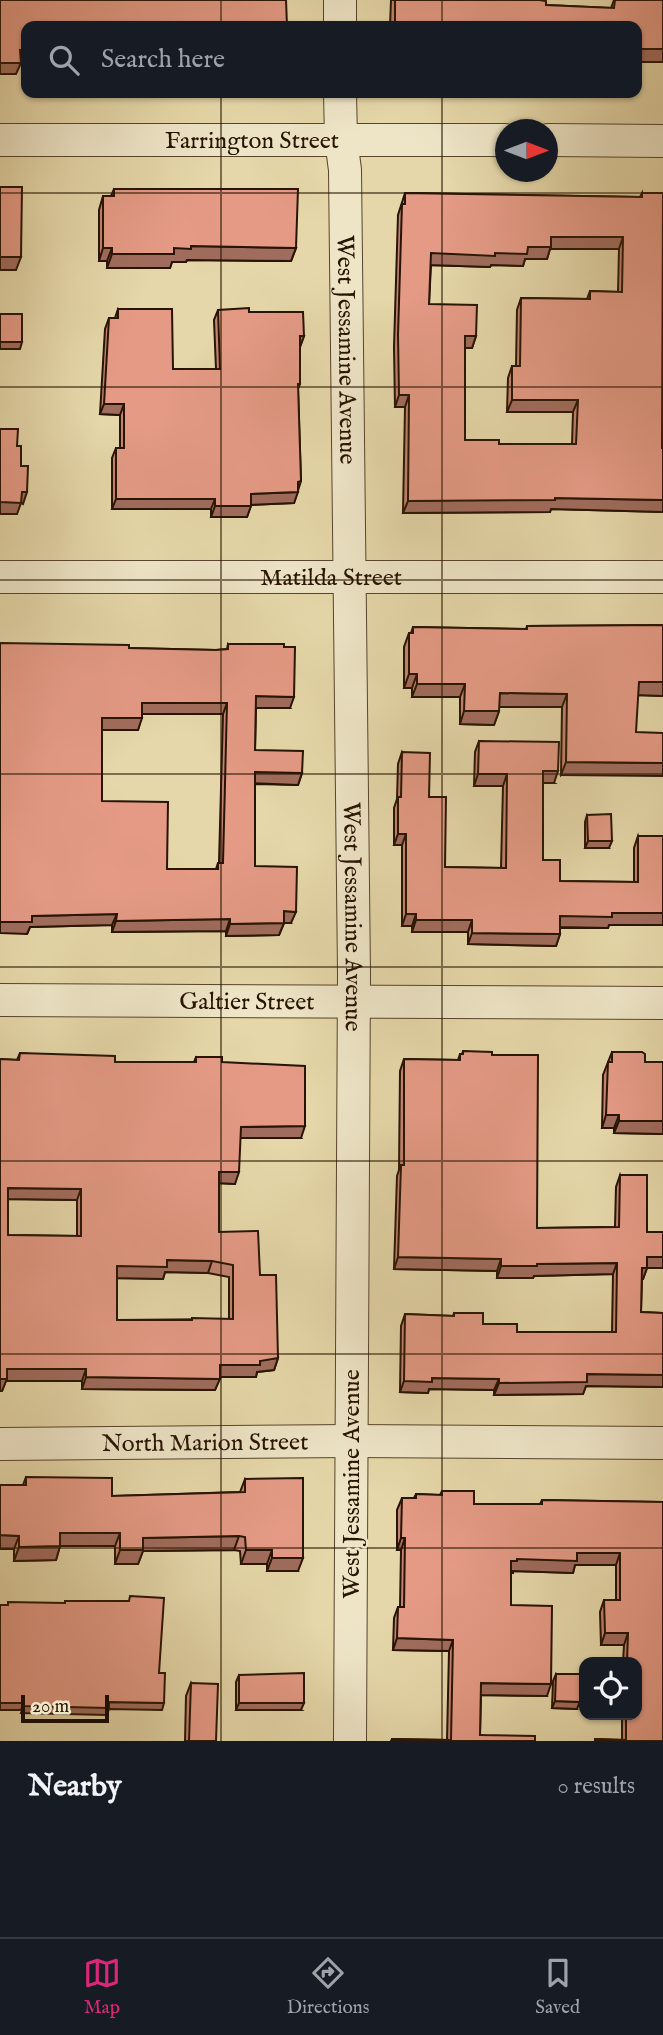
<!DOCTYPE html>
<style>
body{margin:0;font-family:"IM FELL English",serif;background:#20242c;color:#f1f3f6}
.controls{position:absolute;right:21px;bottom:21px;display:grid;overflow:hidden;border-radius:14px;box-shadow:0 2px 5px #0004}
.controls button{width:63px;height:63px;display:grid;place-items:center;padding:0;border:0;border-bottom:2px solid #363941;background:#171b24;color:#f1f3f6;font:35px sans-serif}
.compass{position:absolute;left:495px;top:119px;width:63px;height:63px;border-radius:50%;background:#171b24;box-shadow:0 2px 5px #0004;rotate:90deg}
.scale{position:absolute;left:21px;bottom:18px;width:88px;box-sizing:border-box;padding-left:7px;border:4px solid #281402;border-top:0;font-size:19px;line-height:24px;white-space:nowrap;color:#281402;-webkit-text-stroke:5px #eee5c7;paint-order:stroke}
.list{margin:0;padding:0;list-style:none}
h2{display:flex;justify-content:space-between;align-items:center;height:91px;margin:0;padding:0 28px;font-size:30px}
h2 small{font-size:23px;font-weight:400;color:#9ea1a6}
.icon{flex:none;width:38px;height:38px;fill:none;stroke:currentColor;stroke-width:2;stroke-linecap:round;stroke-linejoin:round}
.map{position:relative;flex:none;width:663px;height:1741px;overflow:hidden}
.search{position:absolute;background:#171b24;box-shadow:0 2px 5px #0004;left:21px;right:21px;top:21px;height:77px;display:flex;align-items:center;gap:18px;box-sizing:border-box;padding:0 24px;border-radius:14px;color:#9ea1a6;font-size:26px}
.sheet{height:196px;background:#171b24}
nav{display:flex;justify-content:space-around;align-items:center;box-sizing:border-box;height:98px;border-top:2px solid #363941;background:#171b24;font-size:19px;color:#9ea1a6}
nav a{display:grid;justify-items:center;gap:4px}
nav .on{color:#db2777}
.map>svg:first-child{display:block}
</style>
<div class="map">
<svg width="663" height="1741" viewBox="0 0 663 1741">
<rect width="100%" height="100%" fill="#e5d7a9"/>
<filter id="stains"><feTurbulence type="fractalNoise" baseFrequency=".00286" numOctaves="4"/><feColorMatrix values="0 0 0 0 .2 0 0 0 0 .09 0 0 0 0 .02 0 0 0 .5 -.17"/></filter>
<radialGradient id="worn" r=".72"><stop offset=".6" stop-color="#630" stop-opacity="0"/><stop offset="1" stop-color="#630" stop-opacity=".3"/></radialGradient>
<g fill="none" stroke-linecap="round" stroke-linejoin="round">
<defs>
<g id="minor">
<path d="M340 0V26"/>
<path id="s1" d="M340 93 341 139 345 170 354 974 350 1741"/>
<path id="s2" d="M0 140H505"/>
<path d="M548 140 663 141"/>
<path id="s3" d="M0 577H663"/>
<path id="s4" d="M0 1000 663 1003"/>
<path id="s5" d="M0 1444 352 1441 663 1443"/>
</g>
</defs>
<!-- minor casing -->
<use href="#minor" stroke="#57452c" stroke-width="34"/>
<!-- minor -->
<use href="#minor" stroke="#eee5c7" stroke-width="32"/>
</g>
<!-- wall -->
<path fill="#c48472" stroke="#281402" stroke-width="2" fill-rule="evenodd" d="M391 0H539L546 5 611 8 614 0H663V62H637V26H390Z
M114 189 296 248 291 261 187 260 186 262H172L170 268H107V261H99V210L103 196H111Z
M405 193 640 197 642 193 662 448H663V512L551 509 550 512 403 513 405 407H395L394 347 398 215ZM550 249H619L618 292 590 291 587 299 521 298 517 310 516 366H512L508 378 507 412H573L572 444H499L465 440V348H472L476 336 429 304 431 265 490 267 491 265 523 266 525 259H547Z
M118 309 173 369H216L214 320 218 310 249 312 304 336 300 347V384L298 389 301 481 294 503 251 505 247 517H211V509H112V458L116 448H120V415L100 414 105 329 109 318H115Z
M663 625V696L638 695 561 775 562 707H499V711L494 725 460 724V697H412V688H404V647L409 633H411L413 627 526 629 527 626Z
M228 644 290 708H256L255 750 302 773 298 785 255 784V866L291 923H284L279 935 226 936V931L112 932V925L30 927 27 934 129 648 216 650 227 649ZM142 714H223L219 863H218L216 869H167L102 801V730H138Z
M479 741 554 783H543V860L560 881 634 882V848L638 836 663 925H609L608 928H560V934L556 946 468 944V932H412V926H402V845H394V808L397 799 398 764 402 752 429 797 445 867 501 868 503 786H474L475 752Z
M587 815 609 848H585V822Z
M463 1051 492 1055 537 1228 615 1227 616 1187 620 1175 647 1268 643 1279H642L641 1312 663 1313V1387L586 1386 583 1394 494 1395V1390L429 1389 428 1393 400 1392 401 1326 405 1314 453 1316 454 1313 483 1324 517 1332H612L613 1274 534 1276 533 1278H497V1271L394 1269 397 1176 399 1170 400 1071 404 1059 458 1060 460 1054H462Z
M612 1052 645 1062H663V1134L614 1133V1128H602L603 1075Z
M20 1053 115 1062H194L196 1057 222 1062 301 1138H240L235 1184 219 1183V1232L260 1275 278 1358 274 1370 257 1372 256 1377H220L215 1390 82 1389V1381H6L2 1391 0 1059 17 1060ZM8 1199 77 1200V1236L8 1235ZM165 1272 208 1273 229 1277V1319L117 1320V1278L163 1279Z
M26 1477 112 1496 240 1492 245 1479 298 1571H267V1564H241L240 1551 234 1550 143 1551 138 1564H115V1546H60L56 1560 14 1561V1549H0V1485H23Z
M442 1491 474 1504H540L542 1500 663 1502V1741H595V1739L622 1740V1715H637V1662H623L624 1645H601L600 1612 604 1600H616V1565H575L573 1573 513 1571V1573H511V1605L547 1696 481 1695 480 1735 535 1741H391L392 1739 447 1740 449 1651 393 1650 394 1618 398 1607H400L401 1550H397V1510L402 1498H414L416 1494 440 1495Z
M556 1674 577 1709 552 1708 553 1681Z
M239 1675 301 1710H236V1682Z
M191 1683 216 1741H185L186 1696Z"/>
<!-- shaded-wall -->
<path fill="#a06c5d" stroke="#281402" stroke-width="2" d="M637 49H663V62H637Z
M20 50H26V61H16Z
M0 63H21L16 74H0Z
M551 237H623L619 249H550L547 259H525L523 266 491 265 490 267 427 265 431 253H495L528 247Z
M191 246 296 248 291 261 187 260 186 262H172L170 268H107L112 254Z
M103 248H112L107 261H99Z
M0 257H21L16 270H0Z
M300 336H304L300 347Z
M465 336H476L472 348H461Z
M0 342H22L20 349H0Z
M399 395H409L405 407H395Z
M512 400H578L573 412H507Z
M104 404H124L120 415 100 414Z
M22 492H27L23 504 21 503 17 514H0V502Z
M298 492 294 503 248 505 251 494Z
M555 498 663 500V512L551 509 550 512 403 513 408 501Z
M116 499H215L211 509H112Z
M215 506H251L247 517H211Z
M409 674H417L412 688H404Z
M639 682H663V696L634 695Z
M417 684H465L460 697H412Z
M500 693 567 694 562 707H495Z
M256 696 294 697 290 708H252Z
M142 703H227L223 714H138Z
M464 711H499L494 725 460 724Z
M102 718H142L138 730H98Z
M566 762 663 763V776L561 775Z
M543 771H558L554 783H538Z
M255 772 302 773 298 785 251 783Z
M478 774H507L503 786H474Z
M398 834H406L402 845H394Z
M588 841H612L609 848H585Z
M284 911 296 912 291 923H279Z
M612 913H663V925H609L608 928 556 927 560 916Z
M117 914 112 925 30 927 27 934 0 933V922L32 916Z
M406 914H416L412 926H402Z
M230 919 226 931 112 932 116 921Z
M416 920H472L468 932H412Z
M284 923 279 935 226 936 230 924Z
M472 933 560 934 556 946 468 944Z
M606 1115H619L614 1128H602Z
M619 1121H663V1134L614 1133Z
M305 1126 301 1138H237L241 1127Z
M219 1172H239L235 1184 215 1183Z
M8 1188 81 1189 77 1200 4 1199Z
M398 1257 501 1259 497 1271 394 1269Z
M647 1257H663V1268H647L643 1279H638Z
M167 1260 212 1261 208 1273 165 1272 163 1279 113 1278 117 1266Z
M617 1263 613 1274 534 1276 533 1278H497L501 1266 537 1264Z
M278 1358 274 1370 257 1372 256 1377H216L220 1365Z
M7 1369H86L82 1381H6L2 1391H0V1379Z
M587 1374 663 1375V1387L586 1386 583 1394 494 1395 499 1383Z
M86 1377 220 1379 215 1390 82 1389Z
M432 1378 499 1379 494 1390 429 1389 428 1393 400 1392 404 1381Z
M60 1533H120L115 1546H55Z
M0 1535 19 1536 14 1549H0Z
M239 1536 234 1550 143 1551 138 1564H115L120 1550 143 1538Z
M401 1538H405L401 1550H397Z
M60 1546 56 1560 14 1561 19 1547Z
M246 1550H272L267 1564H241Z
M577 1553H620L616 1565H575L573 1573 513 1571V1573H507L511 1561 517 1559Z
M272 1558H303L298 1571H267Z
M605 1633H628L624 1645H601Z
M397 1638 453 1640 449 1651 393 1650Z
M481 1683 551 1684 547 1696 477 1695Z
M555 1701 580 1702 577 1709 552 1708Z
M109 1702 164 1703 162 1710 109 1709 107 1715 21 1713 24 1706Z
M0 1703H24L21 1710H0Z
M239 1703H304L301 1710H236Z"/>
<!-- building -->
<path fill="#e49a85" stroke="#281402" stroke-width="2" fill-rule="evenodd" d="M0 0H286L287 26H26V50H20L21 63H0Z
M395 0H539L546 1V5L614 8 615 0H663V49H637V26H395Z
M0 187H22L21 257H0Z
M114 189H298L296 248 191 246V249L174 248V254H112V248H103V196H114Z
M405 193 642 197V193H663L662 448H663V500L555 498V500L408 501 409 395H399L398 335 402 204H405ZM551 237H623L622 292 590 291V299L521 298 520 366H512V400H578L576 444H499V440H465V336H476L477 305 429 304 431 253 495 256V253L527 254 528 247H551Z
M249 308V312H303L304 336H300V384H298L301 481 298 482V492L251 494V506H215V499H116V448H124V404H104L109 318H118V309H172L173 369H220L218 310Z
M0 314H22V342H0Z
M0 429H18L17 446H21V466H28L27 492H22L21 503 0 502Z
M663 625V682H639L636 732 663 733V763L566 762 567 694 500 693 499 711H464L465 684H417V674H409V633H413V627L527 629V626Z
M0 643 129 645V648L216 650 228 649V644H284V647H295L294 697 256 696 255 750 303 751 302 773 255 772V866L297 867 296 912 284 911V923L230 924V919L116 921 117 914 32 916V922H0ZM142 703H227L223 863H218V869H167L168 802 102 801V718H142Z
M479 741 559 742 558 771H543V860H560V881L638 882V836H663V913H612V917L560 916V934L472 933V920H416V914H406V834H398V797H401L402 752 430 753 429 797H446L445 867 506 868 507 774H478Z
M611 814 612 841H588L587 815Z
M463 1051 492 1052V1055H538L537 1228 619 1227 620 1175H647V1232H663V1257H647V1268H642L641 1312 663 1313V1375L587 1374V1382L499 1383V1379L432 1378V1382L404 1381 405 1314 454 1316V1313H483V1324H517V1332H616L617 1263 537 1264V1266H501V1259L398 1257 401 1165H404V1059L460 1060V1054H463Z
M612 1052H642L645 1054V1062H663V1121H619V1115H606L608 1062H612Z
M20 1053 115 1056V1062H196V1057H222V1062L305 1066V1126L241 1127 239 1172H219V1232L258 1231 260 1275H276L278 1358 260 1361V1365H220V1379L86 1377V1369H7V1379H0V1059L19 1060ZM8 1188 81 1189V1236L8 1235ZM167 1260 212 1261 233 1265V1319L192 1318V1320H117V1266L167 1267Z
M26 1477 112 1478V1496L245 1492V1479L303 1478V1558H272V1550H246L245 1537 239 1536 143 1538V1550H120V1533H60V1546L19 1547V1536L0 1535V1485H26Z
M442 1491H474V1504H542V1500L663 1502V1741H595V1739L626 1740V1715H637V1662H627L628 1633H605L604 1600H620V1553H577V1561L517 1559V1561H511V1605L552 1606 551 1684 481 1683 480 1735 535 1736V1741H392V1739L451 1740 453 1640 397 1638 398 1607H404L405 1538H401L402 1498H416V1494L442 1495Z
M130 1596 164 1598 159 1673H165L164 1703 109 1702V1708L24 1706V1703H0V1605H8V1602L65 1603V1601H129Z
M304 1673V1703H239V1675Z
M556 1674H581L580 1702 555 1701Z
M191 1683 218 1684 216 1741H189Z"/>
<!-- grid -->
<path fill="none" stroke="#281402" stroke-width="2" stroke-opacity="0.55" d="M221 0V26M442 0V26M221 93V1741M442 93V1741M0 193H663M0 387H663M0 580H663M0 774H663M0 967H663M0 1161H663M0 1354H663M0 1548H663"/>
<g text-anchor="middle" stroke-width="5" stroke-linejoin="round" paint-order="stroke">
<!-- street labels -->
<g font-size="24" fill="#281402" stroke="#eee5c7">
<text dy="8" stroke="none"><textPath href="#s2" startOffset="252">Farrington Street</textPath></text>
<text dy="8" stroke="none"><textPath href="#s1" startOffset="257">West Jessamine Avenue</textPath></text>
<text dy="8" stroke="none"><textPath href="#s3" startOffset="331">Matilda Street</textPath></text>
<text dy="8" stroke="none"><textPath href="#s1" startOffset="824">West Jessamine Avenue</textPath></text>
<text dy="8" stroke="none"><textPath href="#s4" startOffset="247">Galtier Street</textPath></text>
<text dy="8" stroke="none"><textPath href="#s5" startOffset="205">North Marion Street</textPath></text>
<text transform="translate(351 1484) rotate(-90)" y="8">West Jessamine Avenue</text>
</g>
</g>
<rect width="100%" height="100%" filter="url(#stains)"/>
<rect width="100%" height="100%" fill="url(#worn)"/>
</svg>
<div class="controls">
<button><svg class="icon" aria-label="locate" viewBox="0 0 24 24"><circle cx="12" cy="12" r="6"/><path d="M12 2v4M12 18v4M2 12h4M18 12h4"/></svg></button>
</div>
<svg class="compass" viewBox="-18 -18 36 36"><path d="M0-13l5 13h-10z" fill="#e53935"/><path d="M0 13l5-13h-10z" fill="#9ea1a6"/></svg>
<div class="scale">20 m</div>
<div class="search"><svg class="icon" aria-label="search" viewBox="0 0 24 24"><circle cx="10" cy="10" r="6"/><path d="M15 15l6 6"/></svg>Search here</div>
</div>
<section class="sheet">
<h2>Nearby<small>0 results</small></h2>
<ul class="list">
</ul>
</section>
<nav>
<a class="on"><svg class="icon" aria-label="map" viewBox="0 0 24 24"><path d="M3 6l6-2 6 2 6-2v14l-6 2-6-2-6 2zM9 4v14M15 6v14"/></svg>Map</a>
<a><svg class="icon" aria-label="directions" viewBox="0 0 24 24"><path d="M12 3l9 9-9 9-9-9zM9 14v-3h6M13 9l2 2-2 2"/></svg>Directions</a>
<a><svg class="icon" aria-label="saved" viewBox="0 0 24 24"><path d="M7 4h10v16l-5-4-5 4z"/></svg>Saved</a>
</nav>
